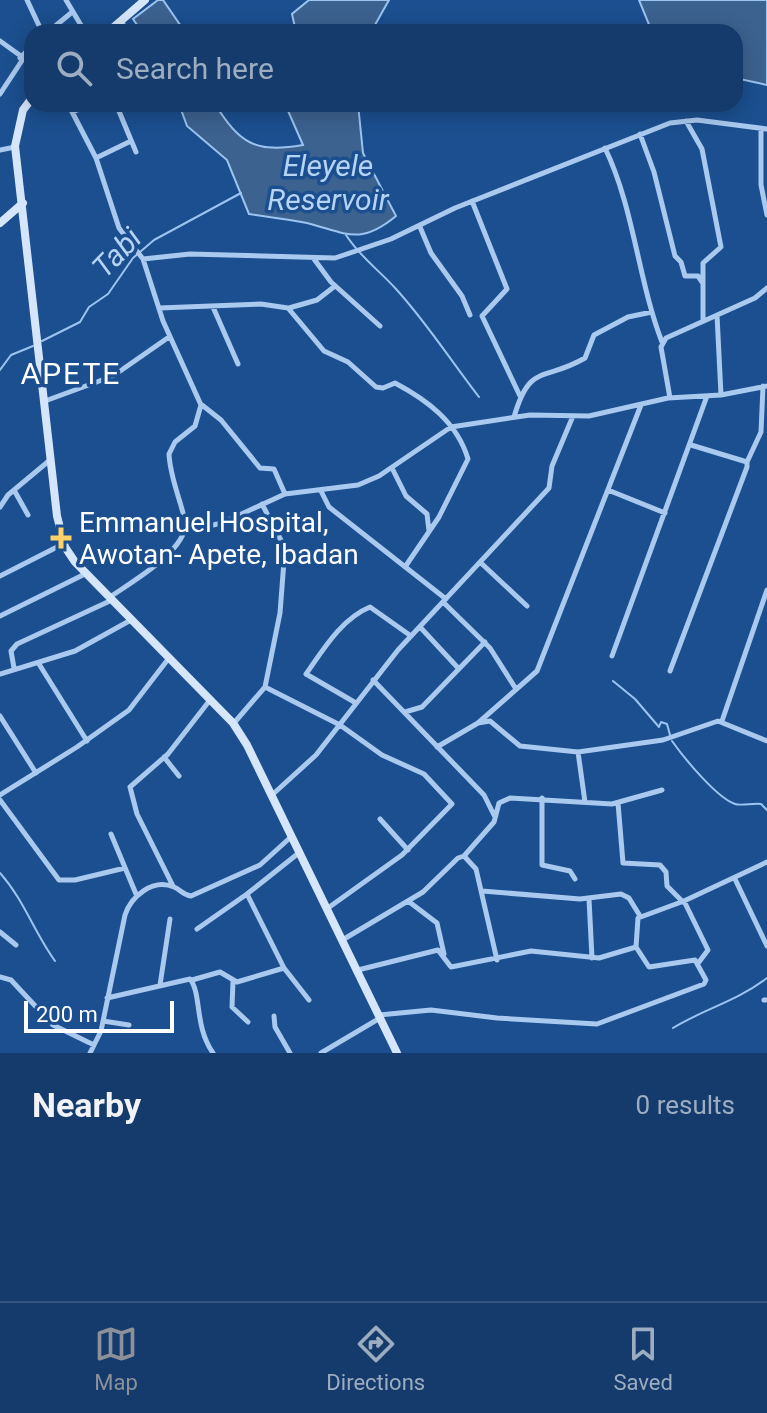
<!DOCTYPE html>
<style>
body{margin:0;font-family:Roboto,sans-serif;background:#1d4271;color:#f1f3f6}
.scale{position:absolute;left:24px;bottom:20px;width:150px;box-sizing:border-box;padding-left:8px;border:4px solid #fff;border-top:0;font-size:22px;line-height:28px;white-space:nowrap;color:#fff;-webkit-text-stroke:6px #1b4f8f;paint-order:stroke}
.list{margin:0;padding:0;list-style:none}
h2{display:flex;justify-content:space-between;align-items:center;height:104px;margin:0;padding:0 32px;font-size:34px}
h2 small{font-size:26px;font-weight:400;color:#9dadc1}
.icon{flex:none;width:44px;height:44px;fill:none;stroke:currentColor;stroke-width:2;stroke-linecap:round;stroke-linejoin:round}
.map{position:relative;flex:none;width:767px;height:1053px;overflow:hidden}
.search{position:absolute;background:#143b6b;box-shadow:0 4px 20px #0003;left:24px;right:24px;top:24px;height:88px;display:flex;align-items:center;gap:20px;box-sizing:border-box;padding:0 28px;border-radius:24px;color:#9dadc1;font-size:30px}
.sheet{height:248px;background:#143b6b}
nav{display:flex;justify-content:space-around;align-items:center;box-sizing:border-box;height:112px;border-top:2px solid #33557e;background:#143b6b;font-size:22px;color:#9dadc1}
nav a{display:grid;justify-items:center;gap:4px}
nav .on{color:#8c9099}
.map>svg:first-child{display:block}
</style>
<div class="map">
<svg width="767" height="1053" viewBox="0 0 767 1053">
<rect width="100%" height="100%" fill="#1b4f8f"/>
<!-- water -->
<path fill="#3c6290" stroke="#9cc4f0" stroke-width="2" d="M158 0H163L185 32H142L133 19Z
M309 0H389L371 32H296L292 14Z
M639 0H767V85L735 78V32H652Z
M179 104H215C240 144 255 153 303 145L285 104H358L363 153 396 216C360 246 346 233 307 223 288 219 268 217 249 214L227 160 187 126Z"/>
<g fill="none" stroke-linecap="round" stroke-linejoin="round">
<!-- stream -->
<path stroke="#9cc4f0" stroke-width="2" d="M346 235C360 257 379 270 396 289 427 323 451 361 479 397
M42 341 80 322 89 307 108 294 133 258 154 240 241 193
M0 370 11 355 33 346
M613 681 635 699 659 727 661 722 667 724 670 735
M672 741C684 758 717 798 735 804 741 806 753 803 761 804L767 810
M0 873C24 900 34 932 55 961
M673 1028C704 1009 737 1001 767 978"/>
<!-- street -->
<path stroke="#a9c9ee" stroke-width="5" d="M27 0 42 32
M66 0 85 32
M121 21 128 32
M48 32 71 13
M0 41 32 64
M20 58 32 46
M0 94 23 59
M68 104 96 158 119 228 143 259 163 321 201 405 195 426 175 442 169 454C170 477 180 498 185 521 190 549 130 583 110 597
M116 104 136 152
M73 112 89 104
M686 121 702 149 721 247 703 263V320
M761 129V185L767 215
M640 134 654 172 675 256 681 262 685 276H698L702 282
M605 148C634 208 638 280 662 342
M0 150 15 147
M96 158 131 141
M472 201 507 289 482 316 520 396
M420 227 431 253 462 296 470 315
M143 259 190 254 335 258 391 239 455 208 670 123 697 120 767 129
M314 259 331 282 380 326
M213 307 238 364
M159 308 261 304 288 308 324 351 348 362 376 387 383 388 395 383C427 400 457 422 468 459L439 517 405 567
M289 308 317 300 335 286
M717 315 721 395
M670 398 661 347 666 338 755 298 767 288
M45 401 113 376 169 337
M202 405 221 420 260 468 274 469 285 494
M514 417C530 362 544 382 585 358L594 335 628 317 652 312
M747 462 761 432 763 386
M392 468 406 496 427 514 429 531
M14 490 28 515
M608 490 665 513
M321 491 329 507 446 599
M0 507 8 495 50 460
M186 531 222 523 285 494 358 485 379 476 451 427 530 415 589 416 668 398 721 395 767 386
M481 563 527 606
M0 576 63 544
M443 602 490 648 516 689
M0 616 85 574
M420 627 459 669
M612 656 707 396
M39 664 87 741
M14 668 11 651 17 644 112 600
M670 671 747 467V462L691 445
M0 674 75 651 131 620
M373 680 484 795 495 817
M265 687 340 725 382 755 424 774 452 804 402 855 328 908
M356 703 306 674C323 650 341 619 370 607L411 636
M405 712 422 707 485 642
M0 716 36 773
M722 721 767 590
M234 723 265 687 280 613 285 548 262 504
M478 723 537 671 641 405
M437 747 478 723 490 721 520 746 578 752 663 740 718 721 767 741
M578 752 585 802
M164 757 179 776
M0 795 77 747 129 710 169 658
M272 795 316 755 398 650 549 488 552 466 573 416
M542 798V865L570 871 575 879
M0 800 59 880H75L125 868
M618 803 623 863 660 865 666 872 667 886 683 902
M380 819 408 850
M111 834 136 894
M300 852 247 894 284 968 309 1000
M464 856 494 822 499 803 510 798 612 804 662 790
M735 879 767 946
M173 886 137 814 130 787 168 754 210 700
M482 891 580 899 621 894 629 898 640 916
M589 899 592 958
M408 901 437 923 444 954
M684 901 708 950 699 962
M197 929 247 894
M0 932 16 945
M344 939 423 892 458 858 464 856 476 869 497 960
M358 970 438 950 451 967 531 951 599 958 636 947
M0 977 11 980 53 1025 94 1045
M192 980 220 972 237 982 284 968
M233 981 232 1007 248 1022
M160 985 170 919
M107 998 190 979C202 994 194 1026 213 1053
M764 1000H767
M379 1015 431 1010 497 1018 597 1024 704 984 706 980 695 960 649 967 636 947 638 918 684 901 767 862
M274 1016 275 1027 290 1053
M103 1021 129 1025
M90 1053 101 1031 125 915C131 897 152 878 174 887 181 890 183 895 191 896L260 865 292 836
M321 1053 380 1018"/>
<!-- secondary -->
<path stroke="#d6e6fa" stroke-width="8" d="M108 32 145 0
M32 98 23 110 15 146 57 516 65 547 75 562 233 723 247 745 397 1053
M0 223 23 203"/>
</g>
<!-- markers -->
<path fill="#ffd166" stroke="#1b4f8f" stroke-width="3" d="M57 526h8v8h8v8h-8v8h-8v-8h-8v-8h8z"/>
<g text-anchor="middle" stroke-width="7" stroke-linejoin="round" paint-order="stroke">
<!-- poi labels -->
<g font-size="28" fill="#fff" stroke="#1b4f8f" text-anchor="start">
<text x="79" y="532">Emmanuel Hospital,<tspan x="79" dy="32">Awotan- Apete, Ibadan</tspan></text>
</g>
<!-- water labels -->
<g font-size="30" font-style="italic" fill="#b5d3f5" stroke="#1b4f8f">
<text x="328" y="176">Eleyele<tspan x="328" dy="34">Reservoir</tspan></text>
<text transform="translate(117 253) rotate(-46)" y="10">Tabi</text>
</g>
<!-- neighbourhood labels -->
<g font-size="30" letter-spacing="2" fill="#fff" stroke="#1b4f8f">
<text x="71" y="384">APETE</text>
</g>
</g>
</svg>
<div class="scale">200 m</div>
<div class="search"><svg class="icon" aria-label="search" viewBox="0 0 24 24"><circle cx="10" cy="10" r="6"/><path d="M15 15l6 6"/></svg>Search here</div>
</div>
<section class="sheet">
<h2>Nearby<small>0 results</small></h2>
<ul class="list">
</ul>
</section>
<nav>
<a class="on"><svg class="icon" aria-label="map" viewBox="0 0 24 24"><path d="M3 6l6-2 6 2 6-2v14l-6 2-6-2-6 2zM9 4v14M15 6v14"/></svg>Map</a>
<a><svg class="icon" aria-label="directions" viewBox="0 0 24 24"><path d="M12 3l9 9-9 9-9-9zM9 14v-3h6M13 9l2 2-2 2"/></svg>Directions</a>
<a><svg class="icon" aria-label="saved" viewBox="0 0 24 24"><path d="M7 4h10v16l-5-4-5 4z"/></svg>Saved</a>
</nav>
